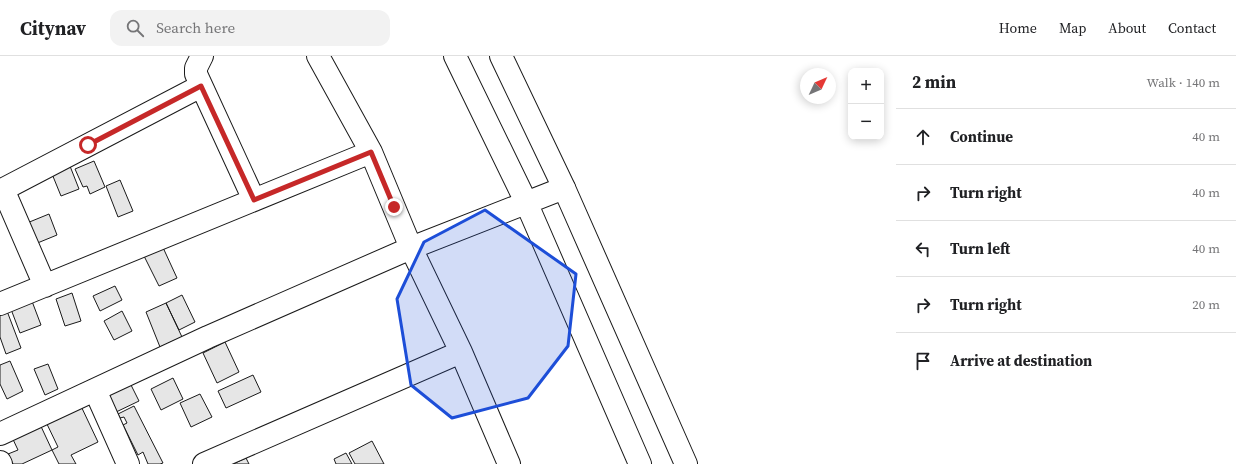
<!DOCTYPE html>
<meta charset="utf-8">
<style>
body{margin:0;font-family:"Source Serif 4",serif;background:#f2f2f2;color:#202124}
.controls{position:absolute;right:12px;top:12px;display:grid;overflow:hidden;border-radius:8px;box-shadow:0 2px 10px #0003}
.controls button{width:36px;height:36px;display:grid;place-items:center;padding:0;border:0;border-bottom:1px solid #e0e0e0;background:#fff;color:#202124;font:20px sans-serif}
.compass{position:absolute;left:800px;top:12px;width:36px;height:36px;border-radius:50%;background:#fff;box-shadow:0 2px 10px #0003;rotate:46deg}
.stop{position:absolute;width:12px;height:12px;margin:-9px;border:3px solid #c62828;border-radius:50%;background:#fff}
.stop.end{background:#c62828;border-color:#fff;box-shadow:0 1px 4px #0008}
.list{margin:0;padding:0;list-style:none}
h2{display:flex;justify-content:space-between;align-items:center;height:52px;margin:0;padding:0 16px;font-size:17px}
h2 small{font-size:13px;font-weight:400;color:#757577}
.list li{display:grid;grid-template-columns:26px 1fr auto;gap:12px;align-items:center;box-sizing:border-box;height:56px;padding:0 16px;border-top:1px solid #e0e0e0}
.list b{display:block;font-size:15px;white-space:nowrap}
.list em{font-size:13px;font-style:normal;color:#757577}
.icon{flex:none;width:22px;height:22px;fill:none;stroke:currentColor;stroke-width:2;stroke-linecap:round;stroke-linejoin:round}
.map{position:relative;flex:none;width:896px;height:408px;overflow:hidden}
header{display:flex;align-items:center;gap:24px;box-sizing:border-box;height:56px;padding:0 20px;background:#fff;border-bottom:1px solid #e0e0e0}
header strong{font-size:19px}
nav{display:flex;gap:22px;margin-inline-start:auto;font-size:14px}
.search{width:280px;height:36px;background:#f2f2f2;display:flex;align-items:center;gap:10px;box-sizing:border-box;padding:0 14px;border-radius:12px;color:#757577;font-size:15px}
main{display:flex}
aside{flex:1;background:#fff}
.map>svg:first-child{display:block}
</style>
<header>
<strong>Citynav</strong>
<div class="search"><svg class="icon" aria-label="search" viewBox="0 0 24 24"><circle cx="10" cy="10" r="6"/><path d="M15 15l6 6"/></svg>Search here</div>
<nav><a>Home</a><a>Map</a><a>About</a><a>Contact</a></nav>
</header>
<main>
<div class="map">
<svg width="896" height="408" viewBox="0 0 896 408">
<rect width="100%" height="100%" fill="#fff"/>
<!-- building -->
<path fill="#e6e6e6" stroke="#1a1a1a" d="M68 105 79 133 61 140 50 113Z
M94 105 105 131 90 138 87 130 83 131 75 113Z
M120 124 133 155 118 161 106 130Z
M49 158 57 179 35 188 27 167Z
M160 185 177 222 159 230 141 194Z
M115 230 122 244 100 255 93 240Z
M72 237 81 265 65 270 56 243Z
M182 239 195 266 179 274 166 247Z
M30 240 41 269 20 277 9 248Z
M166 247 182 281 160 291 146 256Z
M7 255 21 292 6 298 0 281V258Z
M122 255 132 275 114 284 104 265Z
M225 286 239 316 217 327 203 297Z
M10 305 23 335 7 343 0 328V309Z
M48 308 58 333 45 339 34 313Z
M253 319 261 336 226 352 218 335Z
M127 321 139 345 114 357 104 336Z
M173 322 183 343 161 354 151 333Z
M200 338 212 361 191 371 180 347Z
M80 348 98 386 71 399 76 408H59L52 394 58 391 45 364Z
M134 350 163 407 160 408H148L143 396 138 399 123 369 127 367 124 361 120 362 118 358Z
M38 364 52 394 22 408H13L8 398 18 394 10 377Z
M372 385 384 408H355L349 397Z
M346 397 352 408H336L334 403Z
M246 402 249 408H233Z"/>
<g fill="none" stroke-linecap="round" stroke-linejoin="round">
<defs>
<path id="minor" d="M202 0 196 12V18L254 144
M318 0 371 96 411 192 461 296 509 408
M455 0 526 146 640 408
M3 133 45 230
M0 135 201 30
M0 248 371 96
M95 334 128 408
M0 378 208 281 411 192 564 132
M0 406 1 408
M204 408 461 296"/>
<path id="major" d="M501 0 564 132 686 408"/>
</defs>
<!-- minor casing -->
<use href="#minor" stroke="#1a1a1a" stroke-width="24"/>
<!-- major casing -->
<use href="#major" stroke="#1a1a1a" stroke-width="24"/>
<!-- minor -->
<use href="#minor" stroke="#fff" stroke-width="22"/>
<!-- major -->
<use href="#major" stroke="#fff" stroke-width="22"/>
</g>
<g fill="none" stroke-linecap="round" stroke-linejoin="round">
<!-- route -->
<path stroke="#c62828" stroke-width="5" d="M88 89 201 30 254 144 371 96 394 151"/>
</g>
<!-- marked area -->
<path fill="#1d4ed8" fill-opacity="0.2" stroke="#1d4ed8" stroke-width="3" stroke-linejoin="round" d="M485 154 576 218 568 290 528 342 452 362 411 329 397 243 424 186Z"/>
</svg>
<div class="controls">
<button>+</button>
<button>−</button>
</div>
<svg class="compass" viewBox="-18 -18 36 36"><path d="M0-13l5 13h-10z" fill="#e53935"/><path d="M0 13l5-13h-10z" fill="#757577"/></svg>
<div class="stop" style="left:88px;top:89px"></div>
<div class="stop end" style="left:394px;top:151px"></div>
</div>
<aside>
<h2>2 min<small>Walk · 140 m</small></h2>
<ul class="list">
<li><svg class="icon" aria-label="ahead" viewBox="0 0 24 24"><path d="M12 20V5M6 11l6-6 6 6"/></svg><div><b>Continue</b></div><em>40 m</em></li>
<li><svg class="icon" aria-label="right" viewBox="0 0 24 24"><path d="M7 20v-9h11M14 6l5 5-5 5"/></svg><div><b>Turn right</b></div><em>40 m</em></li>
<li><svg class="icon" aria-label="left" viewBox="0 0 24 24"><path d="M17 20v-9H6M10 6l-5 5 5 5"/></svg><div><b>Turn left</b></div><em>40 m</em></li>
<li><svg class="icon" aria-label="right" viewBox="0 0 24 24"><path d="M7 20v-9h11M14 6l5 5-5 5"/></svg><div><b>Turn right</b></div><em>20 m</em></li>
<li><svg class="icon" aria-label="arrive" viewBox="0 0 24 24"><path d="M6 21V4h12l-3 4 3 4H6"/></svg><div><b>Arrive at destination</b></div></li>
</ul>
</aside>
</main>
